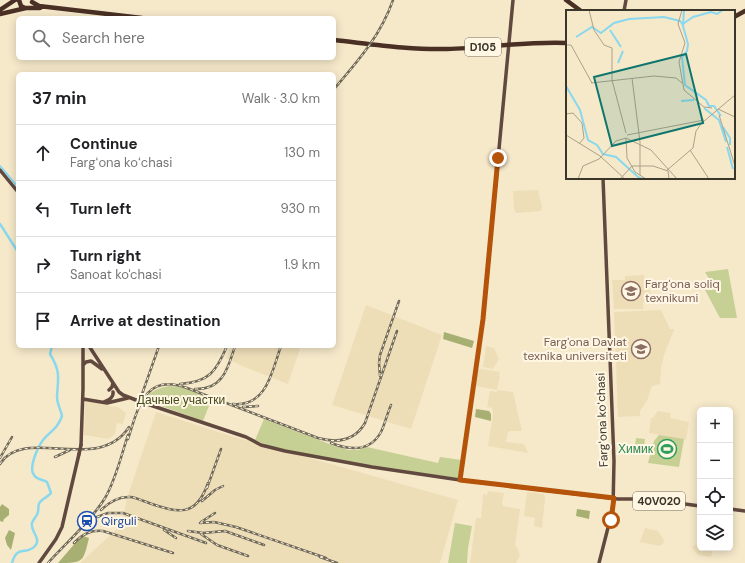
<!DOCTYPE html>
<meta charset="utf-8">
<style>
body{margin:0;font-family:"DM Sans",sans-serif;background:#f6f6f6;color:#202124}
.controls{position:absolute;right:12px;bottom:12px;display:grid;overflow:hidden;border-radius:6px;box-shadow:0 2px 10px #0003}
.controls button{width:36px;height:36px;display:grid;place-items:center;padding:0;border:0;border-bottom:1px solid #e0e0e0;background:#fff;color:#202124;font:20px sans-serif}
.stop{position:absolute;width:12px;height:12px;margin:-9px;border:3px solid #b45309;border-radius:50%;background:#fff}
.stop.end{background:#b45309;border-color:#fff;box-shadow:0 1px 4px #0008}
.list{margin:0;padding:0;list-style:none}
h2{display:flex;justify-content:space-between;align-items:center;height:52px;margin:0;padding:0 16px;font-size:17px}
h2 small{font-size:13px;font-weight:400;color:#757577}
.list li{display:grid;grid-template-columns:26px 1fr auto;gap:12px;align-items:center;box-sizing:border-box;height:56px;padding:0 16px;border-top:1px solid #e0e0e0}
.list b{display:block;font-size:15px;white-space:nowrap}
.list p{margin:0;font-size:13px;white-space:nowrap;color:#757577}
.list em{font-size:13px;font-style:normal;color:#757577}
.icon{flex:none;width:22px;height:22px;fill:none;stroke:currentColor;stroke-width:2;stroke-linecap:round;stroke-linejoin:round}
.map{position:relative;flex:none;width:745px;height:563px;overflow:hidden}
.search{position:absolute;background:#fff;box-shadow:0 2px 10px #0003;left:16px;top:16px;width:320px;height:44px;display:flex;align-items:center;gap:10px;box-sizing:border-box;padding:0 14px;border-radius:6px;color:#757577;font-size:15px}
.panel{position:absolute;background:#fff;box-shadow:0 2px 10px #0003;left:16px;top:72px;width:320px;height:276px;border-radius:6px}
.map>svg:first-child{display:block}
</style>
<div class="map">
<svg width="745" height="563" viewBox="0 0 745 563">
<rect width="100%" height="100%" fill="#f6e9ca"/>
<!-- built -->
<path fill="#eedeb8" d="M538 190 542 206 541 211 516 213 514 209 513 191Z
M643 275 646 279 653 301 643 302V309H614L612 280H625V276Z
M366 305 442 335 411 429 332 405Z
M661 310 670 329H674V330L664 355 661 369 660 384 652 386 647 401 640 411V416L618 417 614 312Z
M231 346H301L288 384 242 366 226 358Z
M486 346 494 348 499 359 493 369 483 367Z
M482 369 500 372 499 376H500L497 390 476 386 478 370Z
M497 390 513 392 522 431H510L508 433 506 442 524 444 528 453 488 446 493 414 492 408 487 407 490 391 497 392Z
M91 401 114 407V406L120 408 126 413 123 424 117 423 115 434 109 439 84 435 85 402Z
M658 411 671 413 670 418 689 422 686 440 649 433 651 418H653Z
M156 412 228 435 458 500 440 563H80L118 528 120 529 128 495Z
M488 491 504 493 502 504 503 506 520 509 515 546 517 547 520 555 516 563H470L476 518H481L483 494 487 495Z
M527 492 544 494 545 498 542 528 534 526 535 518 524 516Z
M645 528 658 531 664 540 663 544 659 546 640 542Z
M700 542V548H713L711 557 698 555 692 547Z"/>
<!-- green -->
<path fill="#c6cf94" d="M728 269 737 318H720L704 288 712 284 705 272Z
M169 386 182 387 212 398 203 421 145 400C149 391 159 388 169 386Z
M264 419 332 445 348 450H358L367 447 438 463 440 457 461 460 458 478 360 465 277 449 255 440Z
M659 435 684 439 679 467 648 463 654 441Z
M636 438 645 439 643 455 634 454Z
M455 523 472 526 468 548 467 563H448Z"/>
<!-- forest -->
<path fill="#a7b072" d="M444 332 474 341 472 348 443 339Z
M476 409 489 411 491 414V421L475 417Z
M2 504 9 509V515L4 519 3 522 0 521V507Z
M577 509 590 511 589 519 576 516Z
M9 530 15 533 11 550 7 545 5 538Z
M83 536 89 538C83 562 84 563 58 563L77 541Z"/>
<g fill="none" stroke-linecap="round" stroke-linejoin="round">
<!-- canal -->
<path stroke="#89d8ee" stroke-width="2" d="M0 166 18 187"/>
<!-- river -->
<path stroke="#89d8ee" stroke-width="2.5" d="M0 224 18 252
M12 563C17 544 26 556 35 546 42 539 30 531 32 523 33 519 37 517 38 512 39 508 37 504 41 501 44 498 48 497 51 493L47 482C42 479 37 480 34 475 28 468 38 447 43 440 50 431 57 430 62 416 61 410 57 404 57 397 58 377 61 372 50 354L52 346"/>
<!-- major -->
<path stroke="#61493f" stroke-width="3.5" d="M624 11 626 0
M0 170 18 192
M89 346 119 392 123 395 136 400
M83 365 86 362 91 361 102 369
M109 390 112 387 113 383
M83 399 107 403 128 398
M104 402C108 400 114 398 113 392
M144 403 246 437 261 445 285 451 372 467 460 480 618 499H648L700 506
M81 445 83 389V346
M460 480 483 319 513 0
M730 509 745 511
M39 563 56 539 62 527 79 454
M599 563 613 508 614 461 603 178"/>
<!-- highway -->
<path stroke="#4a3024" stroke-width="4.5" d="M19 0 21 6 25 8
M566 0 581 11
M32 2 39 6 142 18
M0 10 15 0
M0 14 26 8H40
M734 17 745 11
M334 40C371 44 410 50 447 49 487 48 527 41 567 43"/>
<defs>
<path id="rail" d="M334 89C358 61 381 35 393 0
M380 376 379 363 380 355 399 301
M180 384C209 382 216 372 227 346
M195 389C223 390 228 368 235 346
M141 397 159 346
M233 404C267 407 272 371 281 346
M243 407 258 406
M128 439C138 409 144 372 187 388L318 438C336 443 354 442 365 423L397 331
M331 443C349 450 370 452 381 432 385 424 387 414 391 405
M55 457 70 450
M0 458 12 437
M0 464C24 425 98 475 129 427
M207 488 221 449
M202 501 215 490 223 486
M101 510C109 502 119 496 131 497 137 498 143 501 149 503 178 513 196 518 208 483
M97 517 108 513H123L206 543
M201 522 215 513
M200 523 214 522 236 527 326 558
M164 530 176 538
M188 531 203 533 225 531 264 545
M201 534 217 545 248 556
M74 543C83 534 90 530 103 531L173 553
M320 557 337 563
M48 563C66 543 91 521 105 498 116 479 121 456 128 435"/>
</defs>
<!-- rail casing -->
<use href="#rail" stroke="#706958" stroke-width="2.5"/>
<!-- rail -->
<use href="#rail" stroke="#fff7e4" stroke-width="1" stroke-dasharray="3" stroke-linecap="butt"/>
<!-- major-bridge -->
<path stroke="#61493f" stroke-width="3.5" d="M136 400 144 403
M79 454 81 445"/>
</g>
<g fill="none" stroke-linecap="round" stroke-linejoin="round">
<!-- route -->
<path stroke="#b45309" stroke-width="5" d="M498 158 483 319 460 480 614 498 611 520"/>
</g>
<!-- icons -->
<defs>
<symbol id="university-ring" viewBox="-11 -11 22 22"><circle r="9.5" fill="#fff7e4" stroke="#8d6e63" stroke-width="1.5"/><path d="M0-5L7-2L0 1L-7-2ZM-4 1L0 2.5L4 1V4Q0 6-4 4Z" fill="#8d6e63"/></symbol>
<symbol id="stadium-ring" viewBox="-11 -11 22 22"><circle r="9.5" fill="#fff7e4" stroke="#2e9e5b" stroke-width="1.5"/><path d="M0-5a6.5 5 0 1 0 0 10a6.5 5 0 1 0 0-10ZM-3.5-1.8h7v3.6h-7Z" fill="#2e9e5b"/></symbol>
<symbol id="station-ring" viewBox="-11 -11 22 22"><circle r="9.5" fill="#fff7e4" stroke="#1a4fb4" stroke-width="1.5"/><path d="M-3-6H3Q5-6 5-4V2Q5 4 3 4L4.5 6H3L1.5 4h-3L-3 6H-4.5L-3 4Q-5 4-5 2V-4Q-5-6-3-6ZM-3.5-4v3h7v-3ZM-3.5 1v1.5H-2V1ZM2 1v1.5H3.5V1Z" fill="#1a4fb4"/></symbol>
</defs>
<g fill-rule="evenodd">
<use href="#university-ring" x="620" y="280" width="22" height="22"/>
<use href="#university-ring" x="630" y="338" width="22" height="22"/>
<use href="#stadium-ring" x="656" y="438" width="22" height="22"/>
<use href="#station-ring" x="76" y="510" width="22" height="22"/>
</g>
<g text-anchor="middle" stroke-width="4" stroke-linejoin="round" paint-order="stroke">
<!-- shield labels -->
<g fill="#fff7e4" stroke="#767062" stroke-width="1">
<rect x="465" y="38" width="36" height="18" rx="3"/>
<rect x="633" y="492" width="52" height="18" rx="3"/>
</g>
<g font-size="11" font-weight="bold" fill="#3b362a">
<text x="483" y="51">D105</text>
<text x="659" y="505">40V020</text>
</g>
<!-- education labels -->
<g font-size="12" fill="#785e54" stroke="#fff7e4" text-anchor="start">
<text x="645" y="288">Farg'ona soliq<tspan x="645" dy="14">texnikumi</tspan></text>
<text x="627" y="346" text-anchor="end">Farg'ona Davlat<tspan x="627" dy="14">texnika universiteti</tspan></text>
</g>
<!-- park labels -->
<g font-size="12" fill="#44491b" stroke="#fff7e4">
<text x="181" y="404">Дачные участки</text>
</g>
<!-- street labels -->
<g font-size="12" fill="#3b362a" stroke="#fff7e4">
<text transform="translate(602 420) rotate(-92)" y="4">Fargʻona koʻchasi</text>
</g>
<!-- leisure labels -->
<g font-size="12" fill="#27864d" stroke="#fff7e4" text-anchor="end">
<text x="653" y="453">Химик</text>
</g>
<!-- transit labels -->
<g font-size="12" fill="#164399" stroke="#fff7e4" text-anchor="start">
<text x="101" y="525">Qirguli</text>
</g>
</g>
<!-- overview -->
<g transform="translate(566 10)">
<rect width="169" height="169" fill="#f6e9ca"/>
<path fill="none" stroke="#89d8ee" stroke-width="2" d="M118 0 117 16 122 34 121 41 116 47 119 75 140 90 143 96H148L155 106M117 14 127 7 145 2 151 4 157 0M44 20 55 37M10 27 26 17 35 23 48 13 63 9 98 7 114 11 117 15M52 53 57 41M0 76 14 100 22 130 31 135 37 144 50 147 72 167 77 169M115 91 128 90M138 98 153 110 160 132M157 117 164 128V135M161 137 167 159"/>
<path fill="none" stroke="#aba18a" stroke-width="1" d="M23 0 28 20 38 35 46 38V70L60 123M116 0 112 14 119 33 113 52 118 80 138 97 146 98M0 35H5L26 73M66 68 74 132V165M25 73 88 66 110 68 116 73M152 99 169 107M0 104 7 103 16 113 18 128 13 134M153 105 169 156M137 112 169 85M0 125 34 146M61 125 138 110M60 128 61 148 69 162 80 169M124 140 143 169M34 146 59 169M66 156H87L102 161 103 169M100 161 127 138 130 121 135 114M12 169 17 156 33 149 50 131 60 128 85 140 111 169M54 169 66 156"/>
<path fill="#0f766e" fill-opacity="0.15" stroke="#0f766e" stroke-width="2" d="M120 44 137 113 46 136 28 67Z"/>
<rect width="169" height="169" fill="none" stroke="#3b362a" stroke-width="2"/>
</g>
</svg>
<div class="controls">
<button>+</button>
<button>−</button>
<button><svg class="icon" aria-label="locate" viewBox="0 0 24 24"><circle cx="12" cy="12" r="6"/><path d="M12 2v4M12 18v4M2 12h4M18 12h4"/></svg></button>
<button><svg class="icon" aria-label="layers" viewBox="0 0 24 24"><path d="M12 4l9 5-9 5-9-5zM3 14l9 5 9-5"/></svg></button>
</div>
<div class="stop" style="left:611px;top:520px"></div>
<div class="stop end" style="left:498px;top:158px"></div>
<div class="search"><svg class="icon" aria-label="search" viewBox="0 0 24 24"><circle cx="10" cy="10" r="6"/><path d="M15 15l6 6"/></svg>Search here</div>
<section class="panel">
<h2>37 min<small>Walk · 3.0 km</small></h2>
<ul class="list">
<li><svg class="icon" aria-label="ahead" viewBox="0 0 24 24"><path d="M12 20V5M6 11l6-6 6 6"/></svg><div><b>Continue</b><p>Fargʻona koʻchasi</p></div><em>130 m</em></li>
<li><svg class="icon" aria-label="left" viewBox="0 0 24 24"><path d="M17 20v-9H6M10 6l-5 5 5 5"/></svg><div><b>Turn left</b></div><em>930 m</em></li>
<li><svg class="icon" aria-label="right" viewBox="0 0 24 24"><path d="M7 20v-9h11M14 6l5 5-5 5"/></svg><div><b>Turn right</b><p>Sanoat ko'chasi</p></div><em>1.9 km</em></li>
<li><svg class="icon" aria-label="arrive" viewBox="0 0 24 24"><path d="M6 21V4h12l-3 4 3 4H6"/></svg><div><b>Arrive at destination</b></div></li>
</ul>
</section>
</div>
